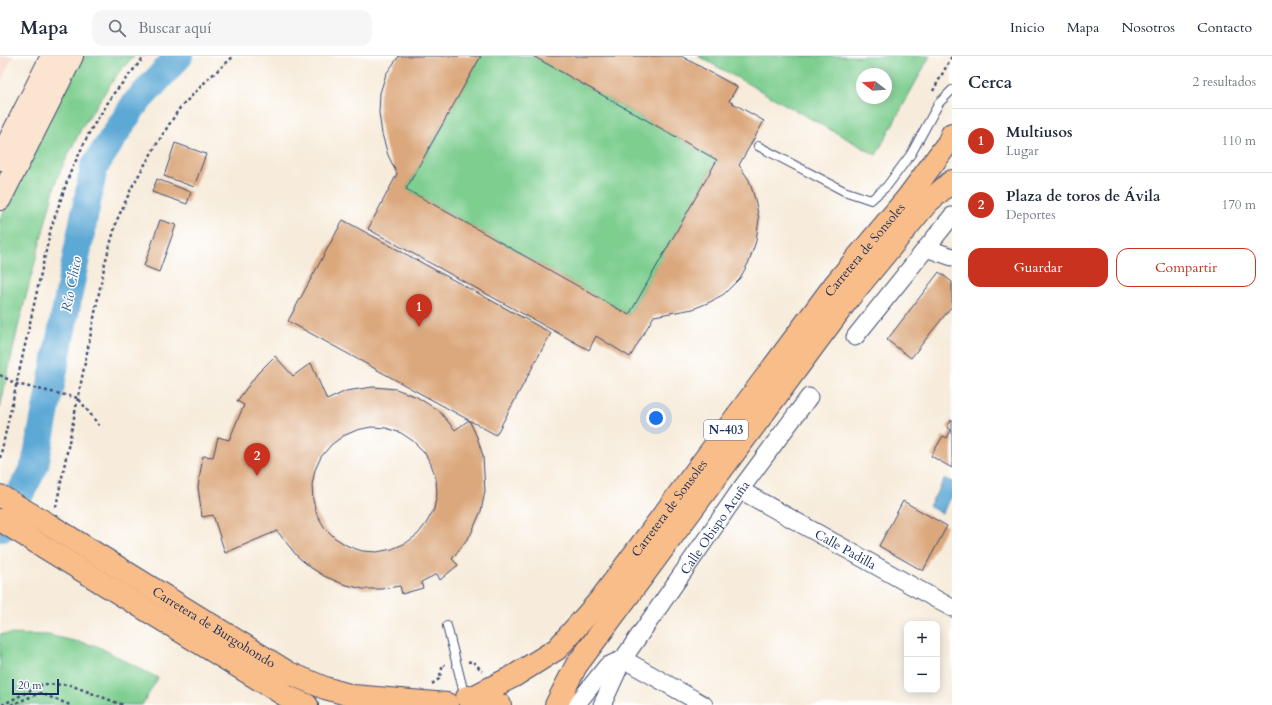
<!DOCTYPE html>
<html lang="es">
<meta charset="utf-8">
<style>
body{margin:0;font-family:Cardo,serif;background:#f6f6f7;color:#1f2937}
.controls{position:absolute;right:12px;bottom:12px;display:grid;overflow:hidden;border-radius:8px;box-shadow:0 2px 10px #0003}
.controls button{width:36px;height:36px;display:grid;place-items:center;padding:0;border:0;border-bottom:1px solid #e0e1e3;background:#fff;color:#1f2937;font:20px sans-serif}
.compass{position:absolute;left:856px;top:12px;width:36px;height:36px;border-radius:50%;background:#fff;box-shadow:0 2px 10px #0003;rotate:287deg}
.scale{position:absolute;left:12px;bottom:10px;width:47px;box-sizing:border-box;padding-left:4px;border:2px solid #1b2f5e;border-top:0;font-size:11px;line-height:14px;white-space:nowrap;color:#1b2f5e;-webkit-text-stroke:3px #fff;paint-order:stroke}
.you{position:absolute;left:656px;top:362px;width:14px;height:14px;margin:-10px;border:3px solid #fff;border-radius:50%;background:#1a73e8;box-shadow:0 0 0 6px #1a73e833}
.badge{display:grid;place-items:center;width:26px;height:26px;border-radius:50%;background:#c8321e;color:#fff;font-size:13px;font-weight:700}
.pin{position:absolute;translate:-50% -33px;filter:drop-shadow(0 1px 2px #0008)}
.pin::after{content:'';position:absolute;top:21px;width:14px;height:12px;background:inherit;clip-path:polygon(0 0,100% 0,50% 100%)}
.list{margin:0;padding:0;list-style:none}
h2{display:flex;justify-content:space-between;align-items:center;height:52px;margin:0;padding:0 16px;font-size:17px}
h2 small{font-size:13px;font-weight:400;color:#747a83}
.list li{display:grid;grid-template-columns:26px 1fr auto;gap:12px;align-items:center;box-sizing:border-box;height:64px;padding:0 16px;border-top:1px solid #e0e1e3}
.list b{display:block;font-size:15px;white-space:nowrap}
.list p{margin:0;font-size:13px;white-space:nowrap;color:#747a83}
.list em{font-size:13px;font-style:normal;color:#747a83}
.actions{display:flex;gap:8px;padding:12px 16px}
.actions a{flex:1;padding:9px 0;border:1px solid #c8321e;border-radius:12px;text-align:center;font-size:14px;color:#c8321e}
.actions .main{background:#c8321e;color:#fff}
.icon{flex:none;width:22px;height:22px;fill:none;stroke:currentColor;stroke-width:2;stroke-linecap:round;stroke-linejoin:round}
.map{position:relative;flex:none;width:952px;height:649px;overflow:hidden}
header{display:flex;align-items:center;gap:24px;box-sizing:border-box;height:56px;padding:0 20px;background:#fff;border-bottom:1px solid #e0e1e3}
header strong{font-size:19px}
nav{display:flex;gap:22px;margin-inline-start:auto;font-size:14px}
.search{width:280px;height:36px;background:#f6f6f7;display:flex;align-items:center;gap:10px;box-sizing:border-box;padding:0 14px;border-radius:12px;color:#747a83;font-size:15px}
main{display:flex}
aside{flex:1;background:#fff}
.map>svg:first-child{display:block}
</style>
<header>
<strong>Mapa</strong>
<div class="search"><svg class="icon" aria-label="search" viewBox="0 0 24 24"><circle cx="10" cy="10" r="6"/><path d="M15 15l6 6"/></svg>Buscar aquí</div>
<nav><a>Inicio</a><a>Mapa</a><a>Nosotros</a><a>Contacto</a></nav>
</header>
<main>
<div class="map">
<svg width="952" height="649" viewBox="0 0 952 649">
<rect width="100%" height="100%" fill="#fff"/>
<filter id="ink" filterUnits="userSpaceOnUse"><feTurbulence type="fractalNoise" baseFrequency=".025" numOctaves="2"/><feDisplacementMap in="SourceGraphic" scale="8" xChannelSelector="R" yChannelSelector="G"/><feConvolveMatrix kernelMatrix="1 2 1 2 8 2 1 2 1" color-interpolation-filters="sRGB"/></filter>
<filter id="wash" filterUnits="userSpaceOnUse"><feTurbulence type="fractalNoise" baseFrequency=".012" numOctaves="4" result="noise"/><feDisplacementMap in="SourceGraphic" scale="16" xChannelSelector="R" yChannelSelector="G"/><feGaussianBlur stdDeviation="0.9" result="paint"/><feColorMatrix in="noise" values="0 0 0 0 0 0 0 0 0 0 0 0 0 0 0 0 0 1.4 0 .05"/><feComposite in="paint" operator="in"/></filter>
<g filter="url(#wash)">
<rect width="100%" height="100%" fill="#f7ecdb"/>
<!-- built -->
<path fill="#f6d1c5" d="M0 0H13L0 28Z"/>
<!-- green -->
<path fill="#7dce8f" stroke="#4c7e76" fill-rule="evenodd" d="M82 0H134L118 17 82 71 57 122 18 271 0 352V163Z
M481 0H533L717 104 629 259 406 133Z
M698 0H930L876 99ZM862 18H886V42H862Z
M0 578 48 579 97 590 158 622 142 649H0Z"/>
<!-- water -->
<path fill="#5da9d6" stroke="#3c6c9a" d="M945 422 952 426V440L942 458 929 450Z"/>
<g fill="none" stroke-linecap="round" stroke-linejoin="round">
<!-- river -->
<path stroke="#5da9d6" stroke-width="28" d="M2 472 35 409 94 111 134 49 179 0"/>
</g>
<g id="blocks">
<!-- building -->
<path fill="#dba77c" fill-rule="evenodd" d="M399 0H481L406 133 629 259 717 104 533 0H681L737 31 729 45 764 65 739 109 749 124 755 143 759 163 756 185 749 206 740 222 724 238 710 246 693 253 654 260 630 301 596 280 589 294 368 173 397 118 388 99 382 78 379 57 380 37 386 18Z
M175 87 206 98 194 131 164 120Z
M157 123 191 136 187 148 152 136Z
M160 164 176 169 159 216 144 210Z
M343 164 551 277 496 379 288 265Z
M939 216 952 226V250L911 302 887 284Z
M275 300 293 320 311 307 327 344 346 335 373 331 396 333 417 341 439 355 455 374 469 364 477 381 483 400 485 435 481 455 471 478 452 503 458 509 440 524 437 518 421 526 423 532 402 538 400 530 381 533H363L343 528 324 520 310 511 297 500 277 475 225 497 213 459 202 461 198 431 203 400 213 401 218 381 229 384 244 349 237 345 257 318ZM371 371 386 372 401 377 413 385 424 396 431 408 436 423 437 438 434 453 427 466 418 478 406 487 392 493 377 496 362 495 348 490 335 482 325 472 317 459 313 444 312 429 315 414 321 401 331 389 343 380 357 374Z
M952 363V412L931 400 943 380 947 382 951 374 947 371Z
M903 445 947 470 923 515 879 490Z"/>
</g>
</g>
<g filter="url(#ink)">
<use href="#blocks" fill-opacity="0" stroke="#3c4b71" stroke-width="1"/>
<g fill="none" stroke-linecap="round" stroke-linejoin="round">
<defs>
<path id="lane" d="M758 90 844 135 871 144 887 130 911 98 939 47 952 34
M447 570 465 641"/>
<g id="street">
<path d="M926 192 952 201"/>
<path d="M855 281 952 160"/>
<path id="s1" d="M740 434 952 552"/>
<path d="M623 603 704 649"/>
<path d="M576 649 607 610 623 603"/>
<path id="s2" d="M602 649 623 603 740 434 809 341"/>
</g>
<path id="secondary" d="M0 103 52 0
M0 143 72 0"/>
<g id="highway">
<path id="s3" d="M0 440 48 468 289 617 325 632 353 640 447 648"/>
<path d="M0 464 286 640 307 649"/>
<path d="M467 641C479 640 490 643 500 649"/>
<path id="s4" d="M473 641 514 620 557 593 600 544 835 228 908 141 948 87 952 78"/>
<path d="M556 649 576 610 849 242 927 147 952 125"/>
</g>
</defs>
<!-- lane casing -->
<use href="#lane" stroke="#3c4b71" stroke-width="10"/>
<!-- street casing -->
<use href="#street" stroke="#3c4b71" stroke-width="19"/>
<!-- secondary casing -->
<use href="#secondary" stroke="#3c4b71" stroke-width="24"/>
<!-- highway casing -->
<use href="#highway" stroke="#3c4b71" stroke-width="24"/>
<!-- path -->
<path stroke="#3c4b71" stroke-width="2.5" stroke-dasharray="3 3" stroke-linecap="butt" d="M933 35 952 0
M0 319 16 328 78 342 101 372
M0 402 51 172 70 117 90 75 114 37 145 0
M56 451 105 207 117 164 133 129 158 86 179 53 209 22 234 0
M468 606 473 605 482 615
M432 628 439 623 443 609H445
M2 649 43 628 70 629 123 649
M11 649 40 637 70 649"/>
<!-- lane -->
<use href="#lane" stroke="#fff" stroke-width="8"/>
<!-- street -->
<use href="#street" stroke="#fff" stroke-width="17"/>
<!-- secondary -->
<use href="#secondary" stroke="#fce5d0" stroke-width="22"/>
<!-- highway -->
<use href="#highway" stroke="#f8bd89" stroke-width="22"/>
</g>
</g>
<g text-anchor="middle" stroke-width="3" stroke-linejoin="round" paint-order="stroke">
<!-- shield labels -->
<rect fill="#fff" stroke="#5f6d8e" stroke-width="1" x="704" y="364" width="44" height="20" rx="3"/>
<g font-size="12" font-weight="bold" fill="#1b2f5e">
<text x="726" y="378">N-403</text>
</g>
<!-- street labels -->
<g font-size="13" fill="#1b2f5e" stroke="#fff">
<text dy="5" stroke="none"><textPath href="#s4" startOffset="601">Carretera de Sonsoles</textPath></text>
<text dy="5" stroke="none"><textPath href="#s4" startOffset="277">Carretera de Sonsoles</textPath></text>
<text dy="5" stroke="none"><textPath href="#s2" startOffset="211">Calle Obispo Acuña</textPath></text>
<text dy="5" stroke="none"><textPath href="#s1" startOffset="121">Calle Padilla</textPath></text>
<text dy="5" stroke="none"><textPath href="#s3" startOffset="251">Carretera de Burgohondo</textPath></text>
</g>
<!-- water labels -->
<g font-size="14" font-style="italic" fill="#35608e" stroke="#fff">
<text transform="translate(71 228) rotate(-79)" y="5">Río Chico</text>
</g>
</g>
</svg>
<div class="controls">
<button>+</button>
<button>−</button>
</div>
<svg class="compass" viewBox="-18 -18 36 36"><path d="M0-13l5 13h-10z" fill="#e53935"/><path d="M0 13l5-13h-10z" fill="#747a83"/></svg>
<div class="scale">20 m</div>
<div class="you"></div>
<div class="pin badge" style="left:419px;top:271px">1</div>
<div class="pin badge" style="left:257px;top:420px">2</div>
</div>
<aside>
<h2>Cerca<small>2 resultados</small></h2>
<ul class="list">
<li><span class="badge">1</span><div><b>Multiusos</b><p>Lugar</p></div><em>110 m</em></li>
<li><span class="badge">2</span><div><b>Plaza de toros de Ávila</b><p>Deportes</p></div><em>170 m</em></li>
</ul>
<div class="actions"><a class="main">Guardar</a><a>Compartir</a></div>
</aside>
</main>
